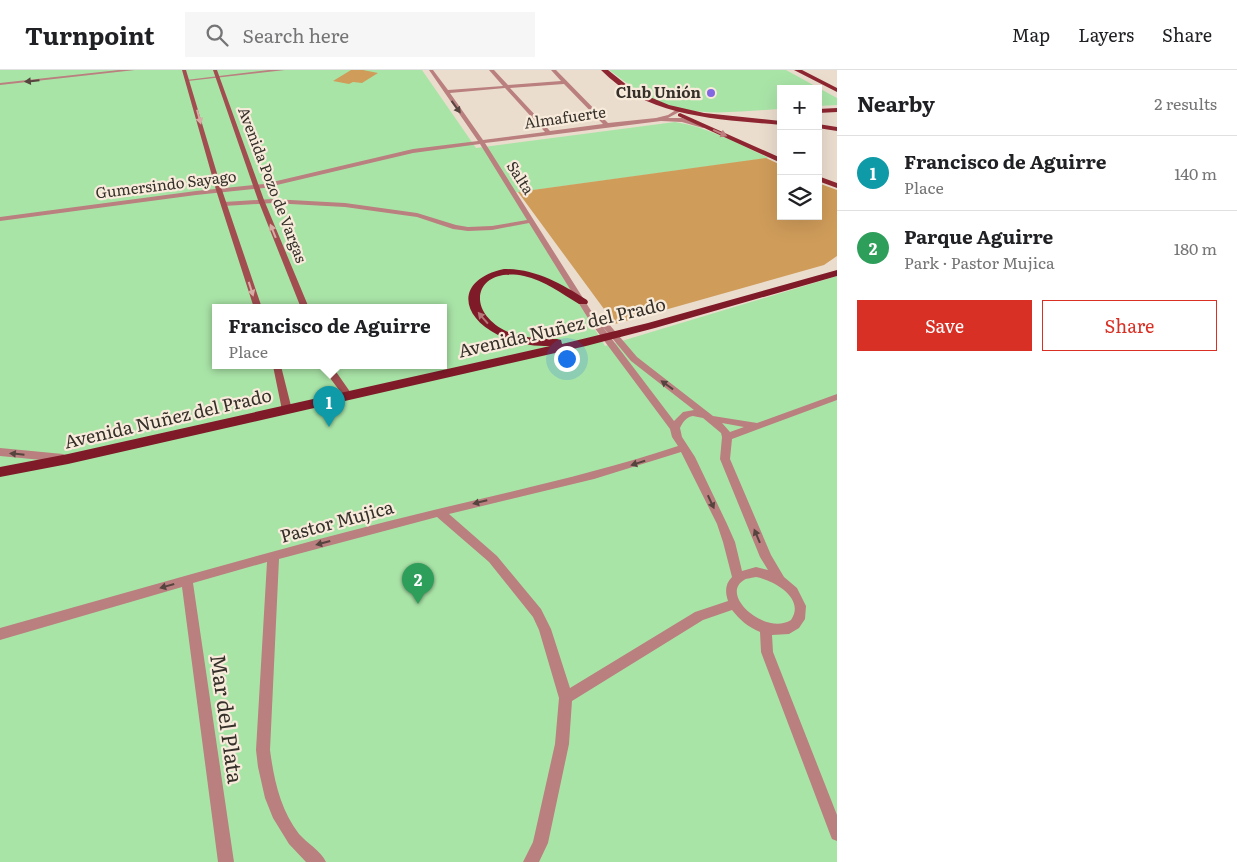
<!DOCTYPE html>
<meta charset="utf-8">
<style>
body{margin:0;font-family:Literata,serif;background:#f6f6f6;color:#202124}
.controls{position:absolute;right:15px;top:15px;display:grid;overflow:hidden;border-radius:0px;box-shadow:0 5px 20px #0002}
.controls button{width:45px;height:45px;display:grid;place-items:center;padding:0;border:0;border-bottom:1px solid #e0e0e0;background:#fff;color:#202124;font:25px sans-serif}
.you{position:absolute;left:566px;top:288px;width:18px;height:18px;margin:-12px;border:4px solid #fff;border-radius:50%;background:#1a73e8;box-shadow:0 0 0 8px #1a73e833}
.badge{display:grid;place-items:center;width:32px;height:32px;border-radius:50%;background:#d93025;color:#fff;font-size:16px;font-weight:700}
.pin{position:absolute;translate:-50% -41px;filter:drop-shadow(0 1px 2px #0008)}
.pin::after{content:'';position:absolute;top:26px;width:18px;height:15px;background:inherit;clip-path:polygon(0 0,100% 0,50% 100%)}
.popup{position:absolute;left:212px;top:234px;width:235px;height:65px;box-sizing:border-box;display:grid;place-content:center;border-radius:0px;background:#fff;filter:drop-shadow(0 1px 4px #0005);font-size:16px;white-space:nowrap;color:#757577}
.popup b{font-size:19px;color:#202124}
.popup::after{content:'';position:absolute;left:50%;top:100%;margin-left:-10px;border:10px solid transparent;border-top-color:#fff}
.list{margin:0;padding:0;list-style:none}
h2{display:flex;justify-content:space-between;align-items:center;height:65px;margin:0;padding:0 20px;font-size:21px}
h2 small{font-size:16px;font-weight:400;color:#757577}
.list li{display:grid;grid-template-columns:32px 1fr auto;gap:15px;align-items:center;box-sizing:border-box;height:75px;padding:0 20px;border-top:1px solid #e0e0e0}
.list b{display:block;font-size:19px;white-space:nowrap}
.list p{margin:0;font-size:16px;white-space:nowrap;color:#757577}
.list em{font-size:16px;font-style:normal;color:#757577}
.actions{display:flex;gap:10px;padding:15px 20px}
.actions a{flex:1;padding:11px 0;border:1px solid #d93025;border-radius:0px;text-align:center;font-size:18px;color:#d93025}
.actions .main{background:#d93025;color:#fff}
.icon{flex:none;width:28px;height:28px;fill:none;stroke:currentColor;stroke-width:2;stroke-linecap:round;stroke-linejoin:round}
.map{position:relative;flex:none;width:837px;height:792px;overflow:hidden}
header{display:flex;align-items:center;gap:30px;box-sizing:border-box;height:70px;padding:0 25px;background:#fff;border-bottom:1px solid #e0e0e0}
header strong{font-size:24px}
nav{display:flex;gap:28px;margin-inline-start:auto;font-size:18px}
.search{width:350px;height:45px;background:#f6f6f6;display:flex;align-items:center;gap:12px;box-sizing:border-box;padding:0 18px;border-radius:0px;color:#757577;font-size:19px}
main{display:flex}
aside{flex:1;background:#fff}
.map>svg:first-child{display:block}
</style>
<header>
<strong>Turnpoint</strong>
<div class="search"><svg class="icon" aria-label="search" viewBox="0 0 24 24"><circle cx="10" cy="10" r="6"/><path d="M15 15l6 6"/></svg>Search here</div>
<nav><a>Map</a><a>Layers</a><a>Share</a></nav>
</header>
<main>
<div class="map">
<svg width="837" height="792" viewBox="0 0 837 792">
<rect width="100%" height="100%" fill="#ebddce"/>
<!-- green -->
<path fill="#a9e4a7" fill-rule="evenodd" d="M0 0H422L476 78 675 52C708 57 739 74 769 88L512 123 605 276 837 206V792H0ZM215 238H443V296H215Z
M609 0H786L837 28V35L818 36V19H781V39C740 41 693 49 654 30 638 22 624 11 609 0Z"/>
<!-- building -->
<path fill="#cf9c5a" d="M351 0H363L378 3 362 13 353 12 349 14 333 11Z
M766 88 781 95V146H818V113L837 120V186L824 195 615 254 518 122Z"/>
<g fill="none" stroke-linecap="round" stroke-linejoin="round">
<!-- minor -->
<path fill="#ba7f7f" fill-rule="evenodd" d="M119 0H135L0 15V13Z
M269 0H285L188 11 186 10Z
M429 0H433L448 20 503 16 489 0H494L508 15 561 11 551 0H556L608 53 656 48 668 45 679 38 681 39V41L668 48H682L706 56 703 58 682 52 661 51 485 73 595 247 602 246 637 287 713 346 757 353 837 324V330L732 369 730 389 771 485 784 507 797 518 806 536 805 549 799 558 789 564 772 565 773 582 837 745V771L832 769 830 764 761 582 760 562C748 557 740 550 732 540L703 550 572 631 569 674 548 773 539 792H523L533 772 555 674 559 628 539 560 533 547 489 492 437 447 279 489 270 680C274 710 280 739 299 764 307 773 321 781 326 792H306L289 774 273 748 265 728 258 697 256 680 267 492 193 513 234 792H218L182 517 0 570V558C128 522 256 485 385 452 483 427 582 408 678 376L672 367 670 359 591 253 529 153 492 160 468 161 453 159 417 147 345 137 272 133 224 136 221 134 224 132 272 129 345 133 417 143 456 155 468 157 492 156 527 150 480 74 413 83 264 118 196 125 0 151V147L196 121 264 114 413 79 478 71ZM564 14 603 54 550 61 510 18ZM505 18 545 62 483 70 450 23ZM602 256 631 291 694 340 683 342 674 351ZM693 346 703 348 721 363 722 367 720 389 760 487 768 500 756 497 742 501 735 472 727 454 695 387 682 367 680 358C683 352 686 347 693 346ZM722 353 744 357 730 362ZM681 382 717 454 723 472 732 507C725 514 725 522 728 531L695 542 570 618 551 559 541 539 497 486 449 444 594 409ZM756 507C773 510 806 528 791 550 765 566 719 525 744 510 747 508 753 508 756 507Z
M0 378 63 384 68 388 63 392 0 386Z"/>
<!-- secondary -->
<path fill="#a24e51" fill-rule="evenodd" d="M182 0H186L222 120 262 238H254L216 120Z
M213 0H217L264 130 309 238H301L258 130Z
M273 296H281L292 340 290 342 287 343 282 340Z
M324 296H332L353 326 351 328H345L330 308Z"/>
<!-- primary -->
<path fill="#8e2631" fill-rule="evenodd" d="M601 0H608L633 20 669 35 704 43 781 51V55C718 49 648 48 601 0Z
M794 0H802L837 18V22Z
M837 38V42L818 43V39Z
M680 43 781 88V93L678 46V44Z
M818 54 837 57V61L818 58Z
M818 106 837 113V118L818 111Z"/>
<!-- trunk -->
<path fill="#7f1a28" fill-rule="evenodd" d="M504 199C536 199 560 213 587 230L588 232 587 234H579C562 224 544 210 524 206 475 196 463 241 508 262 523 268 540 269 557 269L561 270 562 274 648 253 837 200V206L655 258 586 276 68 394 0 407V397L68 384 550 276C532 276 514 274 498 265 458 245 457 209 504 199Z"/>
</g>
<!-- one-way arrows -->
<defs><path id="oneway-solid" d="M-6-.8H1V-3.2L6.5 0L1 3.2V.8H-6Z" transform="scale(1.25)"/></defs>
<g fill="#56443f">
<use href="#oneway-solid" transform="translate(32 11) rotate(174)"/>
<use href="#oneway-solid" transform="translate(456 37) rotate(54)"/>
<use href="#oneway-solid" transform="translate(667 315) rotate(-144)"/>
<use href="#oneway-solid" transform="translate(17 384) rotate(-174)"/>
<use href="#oneway-solid" transform="translate(638 393) rotate(163)"/>
<use href="#oneway-solid" transform="translate(480 432) rotate(166)"/>
<use href="#oneway-solid" transform="translate(711 432) rotate(65)"/>
<use href="#oneway-solid" transform="translate(757 466) rotate(-113)"/>
<use href="#oneway-solid" transform="translate(323 473) rotate(165)"/>
<use href="#oneway-solid" transform="translate(167 516) rotate(164)"/>
</g>
<g fill="#d6aca4">
<use href="#oneway-solid" transform="translate(199 47) rotate(75)"/>
<use href="#oneway-solid" transform="translate(273 161) rotate(-112)"/>
<use href="#oneway-solid" transform="translate(251 219) rotate(72)"/>
</g>
<use fill="#be7f7e" href="#oneway-solid" transform="translate(720 63) rotate(24)"/>
<use fill="#b57879" href="#oneway-solid" transform="translate(483 248) rotate(-131)"/>
<!-- markers -->
<circle fill="#8167e2" stroke="#f8ebdb" stroke-width="2" cx="711" cy="23" r="5"/>
<g text-anchor="middle" stroke-width="4.5" stroke-linejoin="round" paint-order="stroke">
<!-- far-poi labels -->
<g font-size="15" font-weight="bold" fill="#35302a" stroke="#f8ebdb" text-anchor="end">
<text x="701" y="28">Club Unión</text>
</g>
<!-- far-street labels -->
<g font-size="15" fill="#35302a" stroke="#f8ebdb">
<text transform="translate(565 48) rotate(-8)" y="5">Almafuerte</text>
<text transform="translate(520 108) rotate(57)" y="5">Salta</text>
<text transform="translate(166 115) rotate(-7)" y="5">Gumersindo Sayago</text>
<text transform="translate(272 115) rotate(69)" y="5">Avenida Pozo de Vargas</text>
</g>
<!-- street labels -->
<g font-size="18" fill="#35302a" stroke="#f8ebdb">
<text transform="translate(562 258) rotate(-13)" y="6">Avenida Nuñez del Prado</text>
<text transform="translate(168 349) rotate(-13)" y="6">Avenida Nuñez del Prado</text>
<text transform="translate(337 452) rotate(-15)" y="6">Pastor Mujica</text>
</g>
<!-- near-street labels -->
<g font-size="21" fill="#35302a" stroke="#f8ebdb">
<text transform="translate(226 649) rotate(82)" y="7">Mar del Plata</text>
</g>
</g>
</svg>
<div class="controls">
<button>+</button>
<button>−</button>
<button><svg class="icon" aria-label="layers" viewBox="0 0 24 24"><path d="M12 4l9 5-9 5-9-5zM3 14l9 5 9-5"/></svg></button>
</div>
<div class="you"></div>
<div class="pin badge" style="left:329px;top:357px;background:#0f9aa8">1</div>
<div class="popup"><b>Francisco de Aguirre</b>Place</div>
<div class="pin badge" style="left:418px;top:534px;background:#2e9e5b">2</div>
</div>
<aside>
<h2>Nearby<small>2 results</small></h2>
<ul class="list">
<li><span class="badge" style="background:#0f9aa8">1</span><div><b>Francisco de Aguirre</b><p>Place</p></div><em>140 m</em></li>
<li><span class="badge" style="background:#2e9e5b">2</span><div><b>Parque Aguirre</b><p>Park · Pastor Mujica</p></div><em>180 m</em></li>
</ul>
<div class="actions"><a class="main">Save</a><a>Share</a></div>
</aside>
</main>
